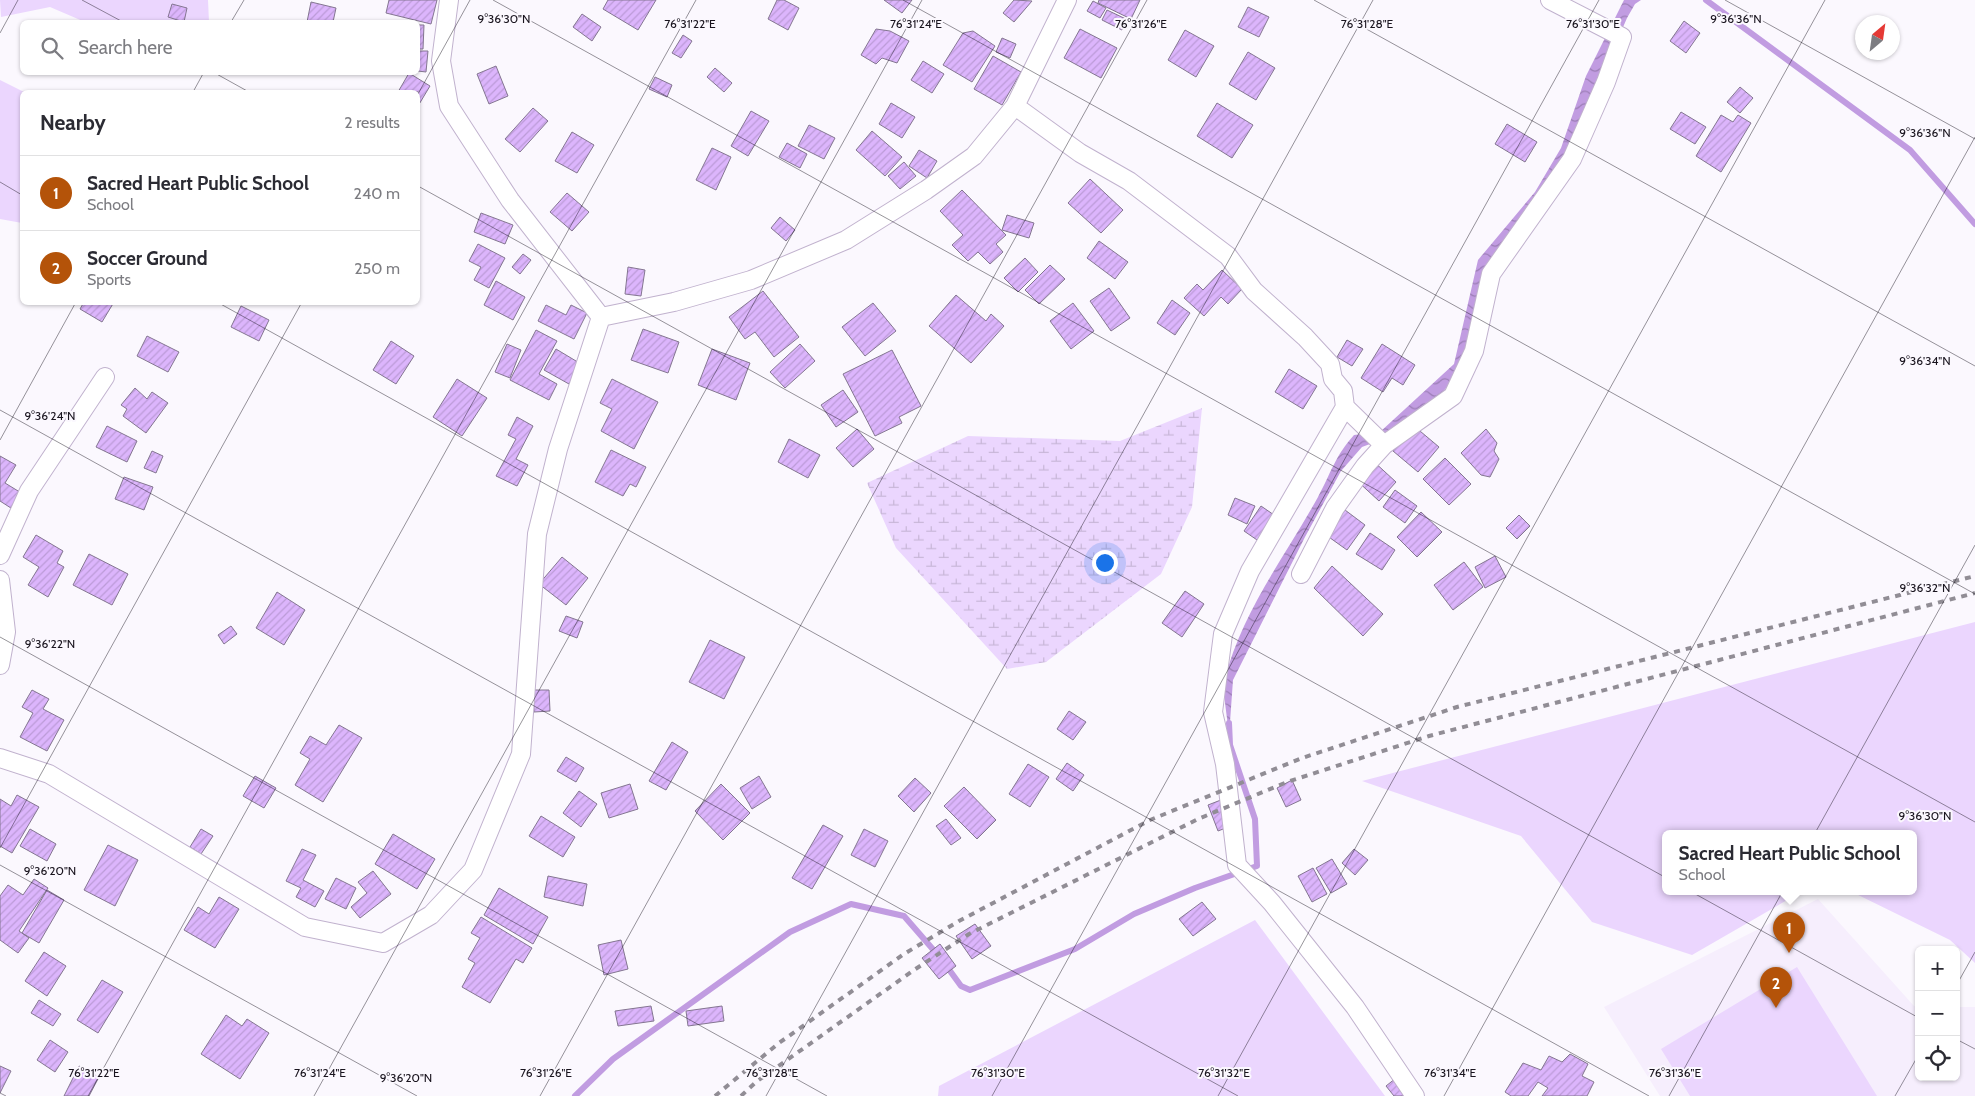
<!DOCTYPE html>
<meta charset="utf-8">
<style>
body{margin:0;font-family:Cabin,sans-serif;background:#f2f2f3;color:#2b2b33}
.controls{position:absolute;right:15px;bottom:15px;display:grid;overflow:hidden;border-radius:8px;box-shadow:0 1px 4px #0004}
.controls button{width:45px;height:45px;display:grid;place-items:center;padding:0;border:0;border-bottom:1px solid #e1e1e2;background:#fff;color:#2b2b33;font:25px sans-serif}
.compass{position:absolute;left:1855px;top:15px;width:45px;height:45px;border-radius:50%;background:#fff;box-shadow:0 1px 4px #0004;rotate:29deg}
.you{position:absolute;left:1104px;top:562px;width:18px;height:18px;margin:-12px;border:4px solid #fff;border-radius:50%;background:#1a73e8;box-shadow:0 0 0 8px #1a73e833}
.badge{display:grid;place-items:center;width:32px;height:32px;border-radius:50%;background:#b45309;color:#fff;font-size:16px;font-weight:700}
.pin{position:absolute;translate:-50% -41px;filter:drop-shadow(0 1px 2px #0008)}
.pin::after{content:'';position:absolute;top:26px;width:18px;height:15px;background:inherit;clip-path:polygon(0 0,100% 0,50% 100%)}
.popup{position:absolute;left:1662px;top:830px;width:255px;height:65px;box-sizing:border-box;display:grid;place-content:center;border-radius:8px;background:#fff;filter:drop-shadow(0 1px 4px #0005);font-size:16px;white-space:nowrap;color:#7c7c81}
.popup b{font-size:19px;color:#2b2b33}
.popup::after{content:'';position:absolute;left:50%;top:100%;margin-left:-10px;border:10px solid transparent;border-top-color:#fff}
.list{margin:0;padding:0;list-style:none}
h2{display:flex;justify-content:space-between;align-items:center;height:65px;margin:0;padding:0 20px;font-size:21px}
h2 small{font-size:16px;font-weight:400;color:#7c7c81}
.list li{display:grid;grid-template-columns:32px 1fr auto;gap:15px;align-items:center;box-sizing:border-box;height:75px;padding:0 20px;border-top:1px solid #e1e1e2}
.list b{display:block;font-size:19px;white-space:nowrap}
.list p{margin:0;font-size:16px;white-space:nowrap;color:#7c7c81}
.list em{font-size:16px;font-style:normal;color:#7c7c81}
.icon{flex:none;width:28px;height:28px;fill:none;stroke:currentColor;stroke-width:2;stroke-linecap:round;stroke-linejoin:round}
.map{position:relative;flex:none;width:1975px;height:1096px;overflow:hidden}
.search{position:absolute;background:#fff;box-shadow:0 1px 4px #0004;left:20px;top:20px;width:400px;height:55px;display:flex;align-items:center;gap:12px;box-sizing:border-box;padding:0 18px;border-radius:8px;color:#7c7c81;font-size:19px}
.panel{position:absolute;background:#fff;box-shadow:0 1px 4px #0004;left:20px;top:90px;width:400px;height:215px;border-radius:8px}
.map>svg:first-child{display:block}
</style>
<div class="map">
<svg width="1975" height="1096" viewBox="0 0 1975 1096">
<defs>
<pattern id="wetland-marsh" width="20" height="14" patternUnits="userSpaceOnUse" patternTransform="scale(1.25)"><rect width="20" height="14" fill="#ebd6fe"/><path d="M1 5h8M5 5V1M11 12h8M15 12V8" fill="none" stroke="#c9b7d9"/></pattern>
<pattern id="water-waves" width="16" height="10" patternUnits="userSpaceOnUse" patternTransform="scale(1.25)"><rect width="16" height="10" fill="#c19ce1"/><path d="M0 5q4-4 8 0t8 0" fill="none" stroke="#9c7eb6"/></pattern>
<pattern id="building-hatch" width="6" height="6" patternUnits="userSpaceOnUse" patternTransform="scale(1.25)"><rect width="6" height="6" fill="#dcb5fc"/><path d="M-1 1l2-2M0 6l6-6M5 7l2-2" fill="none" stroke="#bc9bd8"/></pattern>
</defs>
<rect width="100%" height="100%" fill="#fbf8fe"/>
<!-- built -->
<path fill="#f6eefd" d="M1818 899 1914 1006 1919 1007V1077H1956V1007H1975V1096H1660L1604 1007Z"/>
<!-- green -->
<path fill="#ebd6fe" d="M0 0H208L209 22H85L50 7 1 17Z
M0 80 24 92 22 223 0 219Z
M1975 622V963L1950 940 1852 892H1913V834H1665V892H1801L1692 955 1592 922 1521 836 1362 781Z
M1255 920 1385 1096H938L939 1086Z
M1797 967 1877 1096H1690L1661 1049Z"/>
<!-- wetland -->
<path fill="url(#wetland-marsh)" d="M1202 408 1192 507 1161 574 1046 662 1007 669 896 548 867 483 968 436 1120 441Z"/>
<!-- water -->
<path fill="url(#water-waves)" d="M1624 0H1641L1635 4 1627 18 1565 161 1539 199 1488 262 1464 366 1434 403 1386 438 1362 447 1341 471 1305 537 1233 680 1229 736C1228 720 1222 693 1225 679 1241 613 1286 555 1318 497 1331 473 1335 456 1354 435L1380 432 1454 364 1478 260 1535 192 1561 148 1586 76Z"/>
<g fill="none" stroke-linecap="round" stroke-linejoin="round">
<!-- stream -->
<path stroke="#c19ce1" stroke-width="6" d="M1706 0 1910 150 1975 224
M945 964 961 986 970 990 1075 949 1134 914 1195 888 1257 866 1255 819 1230 745 1229 723
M575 1096 613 1059 790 932 851 904 904 916 937 954"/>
</g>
<!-- building -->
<path fill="url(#building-hatch)" stroke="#847691" d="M389 0H437L431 24 386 13Z
M608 0H656L638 30 603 9Z
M777 0H784L799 8 788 30 768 19Z
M884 0H912L902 13Z
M1014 0 1032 1 1014 22 1003 13Z
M1099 0H1140L1131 19 1098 3Z
M1093 1 1106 8 1100 18 1087 11Z
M311 2 336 8 333 22H307Z
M172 4 187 8 184 22 168 17Z
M1248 7 1269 17 1259 37 1238 27Z
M1107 10 1128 20 1122 30 1102 20Z
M582 14 601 27 592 41 573 27Z
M1684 21 1700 33 1686 53 1670 41Z
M418 25H424L423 49H418Z
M876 29 890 31 909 41 897 63 882 58 876 64 861 55Z
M1080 29 1117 48 1101 78 1064 58Z
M1185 30 1214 46 1196 77 1168 60Z
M973 31 995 46 972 82 943 65 963 33Z
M683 35 692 41 681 58 672 53Z
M1002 38 1016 44 1010 58 996 52Z
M418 51H428L426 72 418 71Z
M1248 52 1275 68 1256 100 1229 84Z
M993 56 1021 72 1002 105 974 89Z
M923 61 944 74 932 93 911 80Z
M496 66 508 96 489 104 477 74Z
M715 68 732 83 724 92 707 77Z
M409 73 430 86 418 106V92H398Z
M655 77 672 85 667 97 649 89Z
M1740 87 1753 98 1740 113 1727 102Z
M891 103 915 117 902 138 879 124Z
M1217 103 1253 125 1232 158 1197 136Z
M533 108 548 121 520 152 505 139Z
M751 111 769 121 748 156 731 146Z
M1681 112 1706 127 1695 144 1670 129Z
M1721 115 1733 122 1738 115 1751 123 1721 172 1696 156Z
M1507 124 1537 142 1525 162 1495 144Z
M809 125 835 138 824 159 798 146Z
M872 131 902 157 885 176 856 150Z
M572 132 594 145 577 173 555 161Z
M787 143 807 154 800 168 779 157Z
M712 148 731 157 716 190 696 180Z
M919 150 937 161 927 178 909 166Z
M904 162 916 176 900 189 888 176Z
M1090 179 1123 210 1101 233 1068 203Z
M962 190 1006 235 996 244 1003 252 990 264 978 252 968 261 952 245 963 235 940 211Z
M567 193 589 212 572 231 550 212Z
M481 213 513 225 505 244 474 232Z
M1007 215 1034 223 1029 238 1002 230Z
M780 217 795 230 786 241 771 228Z
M1099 241 1128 262 1115 279 1087 258Z
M478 244 505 258 489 288 474 280 481 267 469 261Z
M523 254 531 260 520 274 512 267Z
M1025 258 1038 272 1018 292 1004 278Z
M1050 265 1065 279 1039 304 1025 290Z
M628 267 645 270 641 296 625 294Z
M1222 270 1242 289 1228 304 1221 297 1204 316 1184 298 1197 284 1203 290Z
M496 281 525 297 513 320 484 305Z
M1109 288 1130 318 1111 331 1090 301Z
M763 291 799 337 774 357 755 332 745 339 729 317Z
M956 295 986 321 991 314 1004 326 971 363 929 326Z
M1172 300 1190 313 1175 335 1157 323Z
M84 302H114L102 322 80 309Z
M873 303 896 331 865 356 842 327Z
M1073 303 1094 331 1071 349 1050 321Z
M546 305 566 315 571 305 587 313 574 339 538 321Z
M241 306 269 320 259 341 231 327Z
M643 329 679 342 668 373 631 360Z
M536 330 557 341 539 374 557 384 549 400 510 380Z
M147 336 179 352 168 372 137 356Z
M1347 340 1363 349 1352 366 1337 357Z
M391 341 414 356 396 384 373 370Z
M507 344 521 350 510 378 495 372Z
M800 344 815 361 785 388 770 372Z
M1382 344 1415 365 1403 385 1392 378 1383 392 1361 378Z
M556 349 581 364 569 384 544 370Z
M712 349 750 363 736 400 698 385Z
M892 350 921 406 899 417 902 423 875 436 843 374Z
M1289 369 1317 386 1303 409 1275 392Z
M457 379 487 398 462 436 433 417Z
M612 379 658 402 634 449 601 431 612 409 600 403Z
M135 388 147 399 152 392 168 403 146 433 123 416 127 409 121 405Z
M843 390 858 412 836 427 821 405Z
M517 417 533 426 516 459 528 465 517 486 496 476 516 439 508 435Z
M107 426 137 441 127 462 96 447Z
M1414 426 1439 447 1418 472 1393 451Z
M857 429 874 449 853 467 836 448Z
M1486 429 1497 443 1494 451 1499 459 1490 477 1481 475 1461 453Z
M789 439 820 455 808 478 778 462Z
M611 450 646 467 636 487 630 484 623 496 595 482Z
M152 451 163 456 156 473 144 468Z
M0 456 16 465 5 483 23 494 14 510 0 501Z
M1445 458 1471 484 1449 505 1423 479Z
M1372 460 1396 482 1379 501 1355 479Z
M124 477 153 487 144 510 115 499Z
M1395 490 1417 506 1405 523 1383 507Z
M1235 498 1255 506 1247 524 1228 515Z
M1261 506 1277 517 1260 542 1244 531Z
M1345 510 1365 525 1347 550 1326 535Z
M1421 512 1442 532 1417 557 1397 537Z
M1519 515 1530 526 1517 539 1506 528Z
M1370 533 1395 550 1382 570 1356 554Z
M36 535 63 551 57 563 64 567 48 597 28 585 39 567 23 557Z
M89 554 128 574 112 605 73 585Z
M1495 556 1506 577 1485 588 1475 567Z
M562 557 588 578 566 605 539 584Z
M1464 562 1483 587 1453 610 1434 585Z
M1332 566 1383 614 1363 636 1314 588Z
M1185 591 1204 604 1182 637 1162 623Z
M277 592 305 610 284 645 256 628Z
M566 616 583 622 577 638 559 631Z
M231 626 237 634 224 644 218 635Z
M710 640 745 657 724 699 689 682Z
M32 690 49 699 43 709 64 720 47 751 20 737 33 713 22 707Z
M533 690H549L550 711 534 712Z
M1069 711 1086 722 1073 740 1057 729Z
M339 725 362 738 323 802 295 785 310 759 300 753 310 736 326 745Z
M672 742 688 752 666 790 649 781Z
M566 757 584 768 576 782 557 771Z
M1067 763 1084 775 1073 791 1056 779Z
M1028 764 1049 777 1030 807 1009 794Z
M255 776 276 788 264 808 243 796Z
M759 776 771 797 752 809 740 788Z
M915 778 931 793 914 812 898 796Z
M1292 780 1301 800 1286 807 1277 788Z
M630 784 638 809 609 818 601 793Z
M721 784 750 813 723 840 695 811Z
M964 787 996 820 977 839 944 806Z
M579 791 597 804 581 827 563 813Z
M17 795 39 807 12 853 0 846V799L11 806Z
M1226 798 1236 824 1218 831 1208 805Z
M541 816 575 837 563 857 529 836Z
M946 819 961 838 951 845 936 826Z
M823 825 843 836 812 889 792 878Z
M30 829 56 844 47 861 20 846Z
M201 829 213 836 201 854 190 847Z
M864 829 888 841 875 867 851 855Z
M393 834 435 859 417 889 375 864Z
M108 845 138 860 115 906 84 890Z
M302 849 316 855 303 880 324 891 315 907 296 897 301 888 286 881Z
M1354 849 1368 860 1355 875 1342 863Z
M1332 859 1347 884 1331 893 1316 868Z
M1313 868 1327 894 1312 902 1298 876Z
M373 871 391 894 360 918 351 907 367 893 358 882Z
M548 876 587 884 583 906 544 897Z
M336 878 356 888 346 909 325 899Z
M34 879 48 888 19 931 29 938 18 953 0 940V896L8 885 23 895Z
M499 888 548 917 533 944 484 915Z
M47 890 64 900 39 943 22 933Z
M219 897 239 909 215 948 184 930 198 907 209 914Z
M1202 902 1216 919 1193 936 1179 919Z
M481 917 532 948 523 963 516 959 490 1003 462 987 475 963 468 959 480 938 471 933Z
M975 924 991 946 972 959 956 936Z
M621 940 628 969 604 975 598 945Z
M940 944 956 966 939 979 922 958Z
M44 952 66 966 47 996 25 981Z
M102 980 123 992 98 1033 77 1020Z
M39 1000 61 1014 53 1026 31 1013Z
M651 1006 654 1021 618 1026 615 1011Z
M722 1006 724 1021 688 1026 686 1011Z
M226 1015 242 1026 247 1019 269 1033 240 1079 201 1054Z
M50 1040 68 1052 55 1072 37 1060Z
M1570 1054 1588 1064 1582 1076 1594 1082 1587 1096H1542L1548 1088 1538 1082 1528 1096H1511L1505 1092 1523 1063 1541 1070 1549 1056 1562 1062Z
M0 1066 11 1071 0 1093Z
M79 1066 99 1077 89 1096H64Z
M1396 1078 1410 1096H1394L1386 1086Z"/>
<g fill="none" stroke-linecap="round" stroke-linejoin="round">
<defs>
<path id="minor" d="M1015 106 1080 153 1129 181 1228 256 1254 291 1305 337 1330 364 1333 379 1343 391 1345 407 1250 571 1223 634 1213 712 1225 764 1237 865 1272 903 1355 1007 1415 1096
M601 317 674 302 751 280 846 240 926 190 974 156 1015 106 1067 0
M1345 407 1384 445
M0 555 29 491 105 377
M1301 574 1335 508 1365 466 1384 445 1453 396 1474 351 1491 274 1572 159 1606 82 1622 37 1550 0
M0 580 6 632 0 665
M0 758 49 774 305 927 383 943 431 915 473 870 521 754 537 534 558 449 601 317 510 200 449 106 441 61 449 0"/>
</defs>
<!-- minor casing -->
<use href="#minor" stroke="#c1b2ce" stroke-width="20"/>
<!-- minor -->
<use href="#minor" stroke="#fff" stroke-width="18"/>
<!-- rail -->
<path stroke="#918d95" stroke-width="4" stroke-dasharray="6 6" stroke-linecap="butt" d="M715 1096 779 1043 904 954 959 921 1150 820 1302 758 1457 707 1975 576
M741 1096 756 1082 914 970 969 934 1198 819 1287 782 1429 736 1975 593"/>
</g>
<!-- ticks -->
<path fill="none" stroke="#19141e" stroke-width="1" stroke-opacity="0.45" d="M82 0 123 22M493 0 1975 822M903 0 1975 594M1314 0 1975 366M1725 0 1975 139M231 22 244 0M0 33 18 0M213 72 249 92M193 92 204 72M418 94 470 0M0 182 22 195M418 186 1919 1018M217 302 1649 1096M0 410 1238 1096M0 440 76 302M0 637 827 1096M0 848 302 302M0 865 417 1096M1956 986 1975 952M1956 1039 1975 1049M0 1093 6 1096M88 1096 696 0M314 1096 922 0M540 1096 1147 0M766 1096 1373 0M992 1096 1599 0M1218 1096 1825 0M1444 1096 1975 137M1669 1096 1975 545M1895 1096 1919 1054"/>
<g font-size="12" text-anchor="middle" fill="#19141e" stroke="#fbf8fe" stroke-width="4" stroke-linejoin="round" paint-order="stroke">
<text x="504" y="23">9°36'30"N</text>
<text x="1736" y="23">9°36'36"N</text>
<text x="690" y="28">76°31'22"E</text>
<text x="916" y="28">76°31'24"E</text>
<text x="1141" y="28">76°31'26"E</text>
<text x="1367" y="28">76°31'28"E</text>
<text x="1593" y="28">76°31'30"E</text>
<text x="1925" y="137">9°36'36"N</text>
<text x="1925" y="365">9°36'34"N</text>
<text x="50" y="420">9°36'24"N</text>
<text x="1925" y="592">9°36'32"N</text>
<text x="50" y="648">9°36'22"N</text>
<text x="1925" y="820">9°36'30"N</text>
<text x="50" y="875">9°36'20"N</text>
<text x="94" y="1077">76°31'22"E</text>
<text x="320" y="1077">76°31'24"E</text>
<text x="546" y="1077">76°31'26"E</text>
<text x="772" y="1077">76°31'28"E</text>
<text x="998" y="1077">76°31'30"E</text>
<text x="1224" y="1077">76°31'32"E</text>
<text x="1450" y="1077">76°31'34"E</text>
<text x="1675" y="1077">76°31'36"E</text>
<text x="406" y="1082">9°36'20"N</text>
</g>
</svg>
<div class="controls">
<button>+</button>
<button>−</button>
<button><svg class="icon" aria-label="locate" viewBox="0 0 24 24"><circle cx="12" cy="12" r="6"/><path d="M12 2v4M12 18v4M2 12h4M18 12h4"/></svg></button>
</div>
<svg class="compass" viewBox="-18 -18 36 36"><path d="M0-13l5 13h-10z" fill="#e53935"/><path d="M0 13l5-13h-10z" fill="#7c7c81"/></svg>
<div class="you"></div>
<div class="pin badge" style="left:1789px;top:953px">1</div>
<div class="popup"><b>Sacred Heart Public School</b>School</div>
<div class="pin badge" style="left:1776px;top:1008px">2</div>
<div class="search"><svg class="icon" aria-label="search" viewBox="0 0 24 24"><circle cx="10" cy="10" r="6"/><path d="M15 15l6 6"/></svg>Search here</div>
<section class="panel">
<h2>Nearby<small>2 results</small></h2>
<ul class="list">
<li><span class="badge">1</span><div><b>Sacred Heart Public School</b><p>School</p></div><em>240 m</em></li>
<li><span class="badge">2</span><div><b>Soccer Ground</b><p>Sports</p></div><em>250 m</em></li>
</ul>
</section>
</div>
